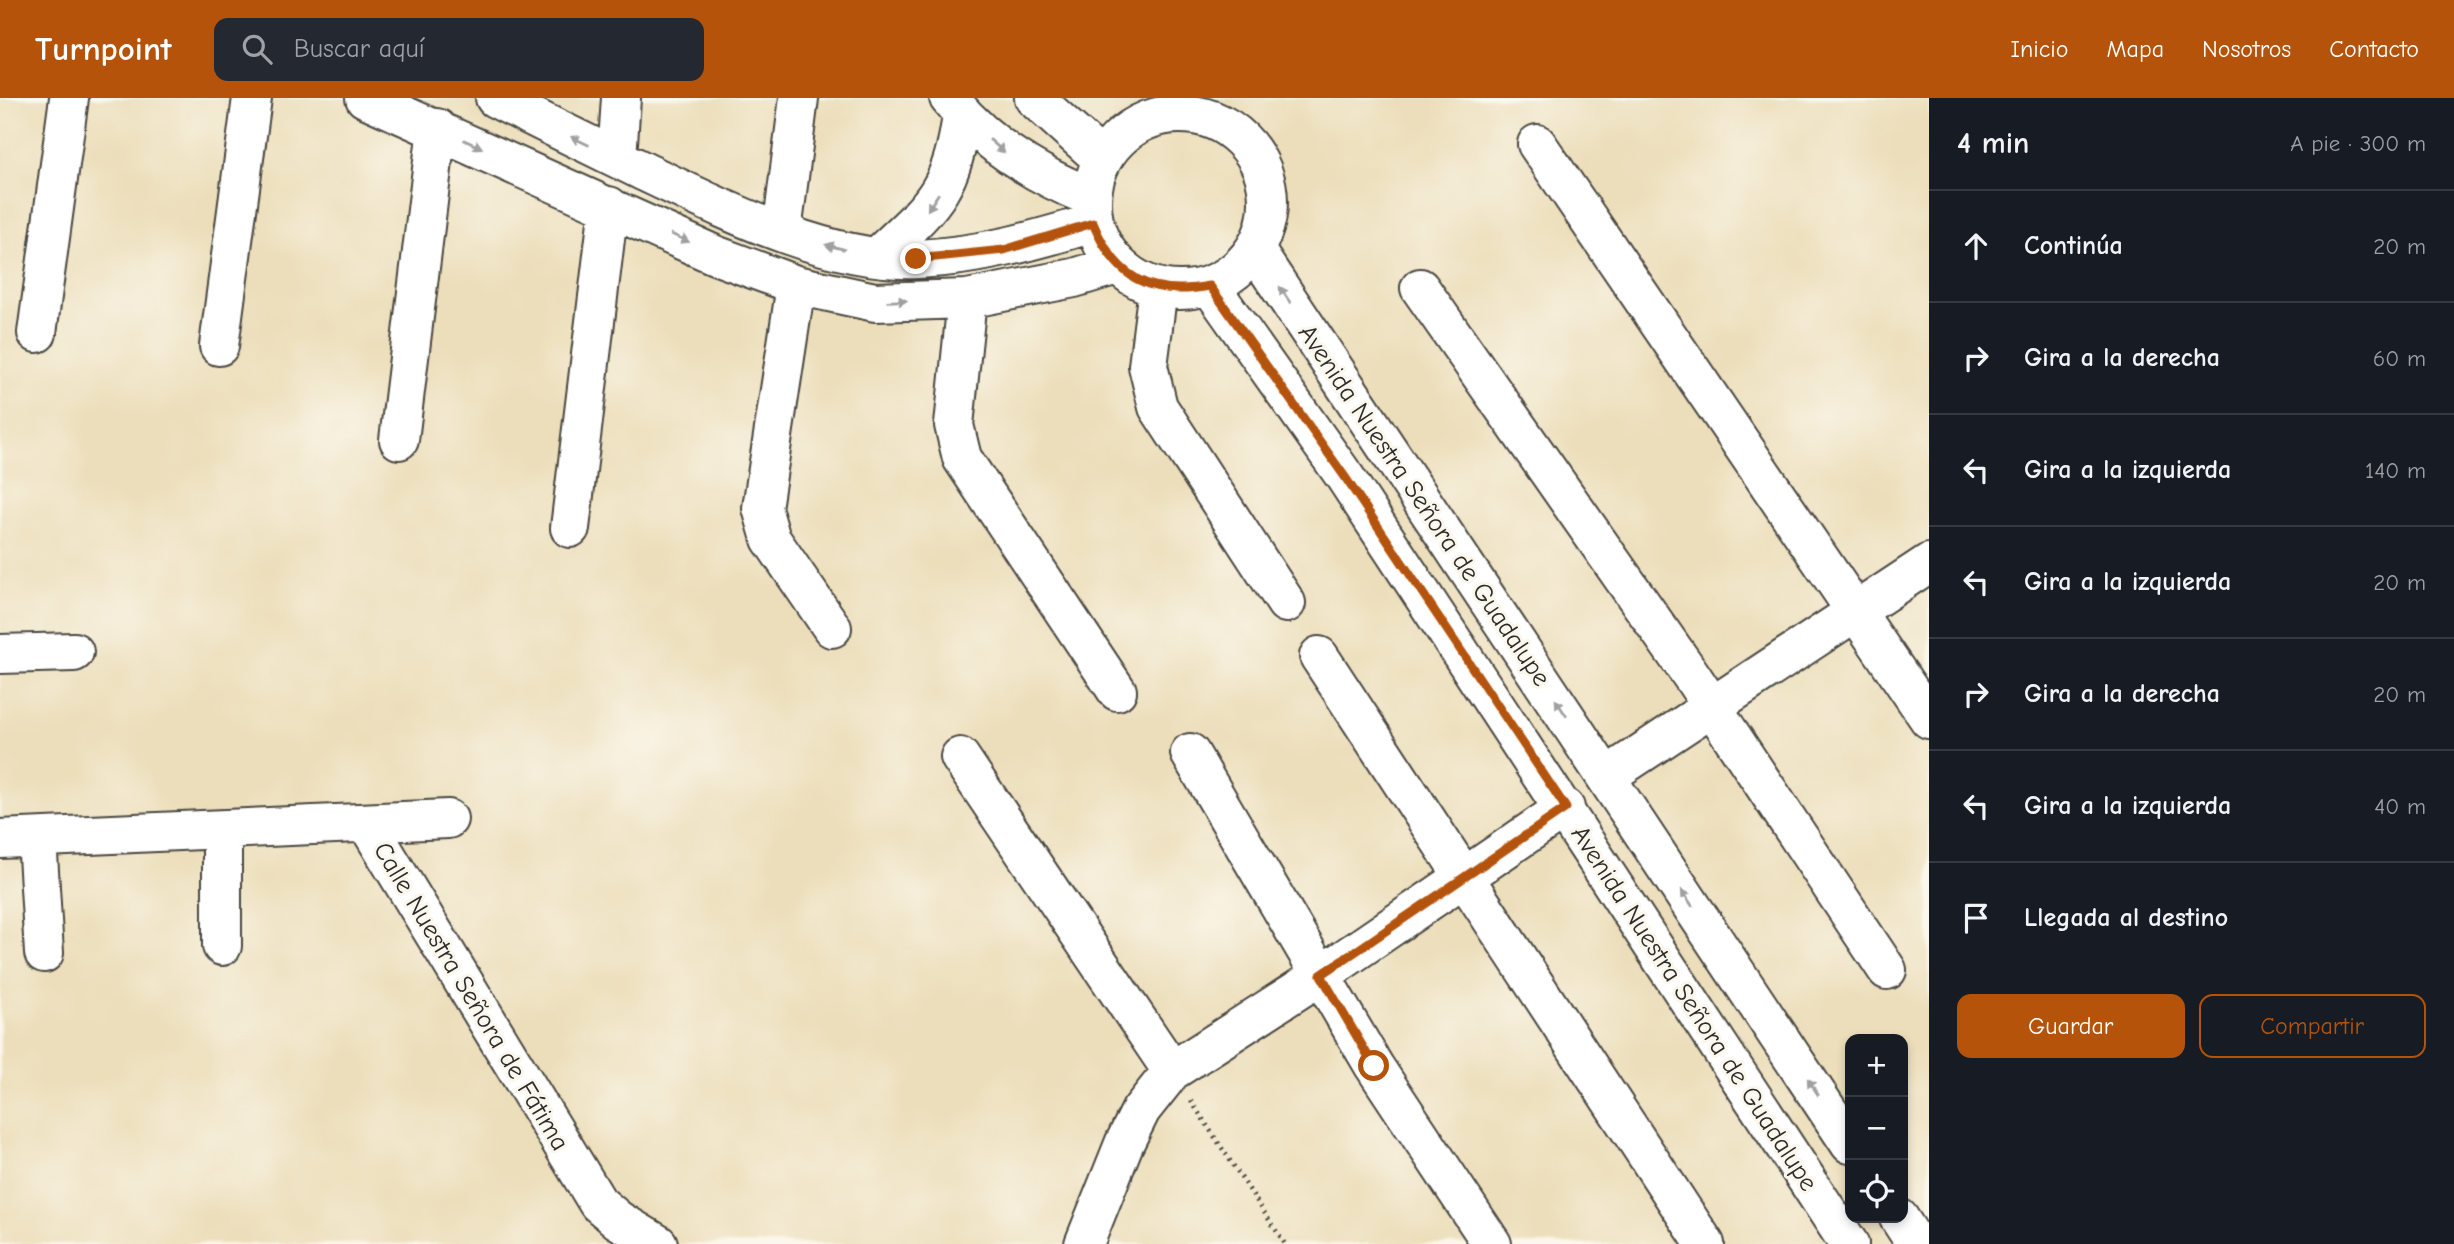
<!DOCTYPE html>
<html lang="es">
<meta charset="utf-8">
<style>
body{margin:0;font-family:"Comic Neue",sans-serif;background:#242831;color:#f1f3f6}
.controls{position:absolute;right:21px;bottom:21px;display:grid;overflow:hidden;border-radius:14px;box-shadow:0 4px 10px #0003}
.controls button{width:63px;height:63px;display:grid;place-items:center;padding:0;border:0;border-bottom:2px solid #363941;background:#171b24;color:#f1f3f6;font:35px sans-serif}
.stop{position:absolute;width:21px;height:21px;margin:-16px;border:5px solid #b45309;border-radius:50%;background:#fff}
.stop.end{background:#b45309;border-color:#fff;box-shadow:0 2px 7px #0008}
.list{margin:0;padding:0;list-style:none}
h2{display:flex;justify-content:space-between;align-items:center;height:91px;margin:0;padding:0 28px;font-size:30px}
h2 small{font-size:23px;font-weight:400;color:#9ea1a6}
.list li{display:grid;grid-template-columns:46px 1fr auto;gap:21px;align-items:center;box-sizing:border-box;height:112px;padding:0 28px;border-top:2px solid #363941}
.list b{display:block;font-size:26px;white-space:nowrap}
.list em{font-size:23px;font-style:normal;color:#9ea1a6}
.actions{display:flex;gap:14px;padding:21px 28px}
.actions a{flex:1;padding:16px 0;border:2px solid #b45309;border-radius:14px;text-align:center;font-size:24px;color:#b45309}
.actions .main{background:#b45309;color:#fff}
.icon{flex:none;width:38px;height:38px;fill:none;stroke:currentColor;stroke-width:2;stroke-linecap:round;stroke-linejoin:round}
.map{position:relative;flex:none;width:1929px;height:1146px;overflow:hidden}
header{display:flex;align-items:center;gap:42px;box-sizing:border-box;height:98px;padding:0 35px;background:#b45309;color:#fff}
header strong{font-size:33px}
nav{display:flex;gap:38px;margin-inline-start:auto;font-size:24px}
.search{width:490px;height:63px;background:#242831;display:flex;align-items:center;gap:18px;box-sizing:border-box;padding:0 24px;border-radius:14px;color:#9ea1a6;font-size:26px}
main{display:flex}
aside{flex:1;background:#171b24}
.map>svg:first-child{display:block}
</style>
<header>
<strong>Turnpoint</strong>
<div class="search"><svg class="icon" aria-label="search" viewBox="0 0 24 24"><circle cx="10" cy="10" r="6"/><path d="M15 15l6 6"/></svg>Buscar aquí</div>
<nav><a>Inicio</a><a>Mapa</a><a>Nosotros</a><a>Contacto</a></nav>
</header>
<main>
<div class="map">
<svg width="1929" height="1146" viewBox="0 0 1929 1146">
<rect width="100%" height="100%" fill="#fbf7ec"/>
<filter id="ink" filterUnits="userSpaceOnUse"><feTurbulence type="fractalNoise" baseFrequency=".0143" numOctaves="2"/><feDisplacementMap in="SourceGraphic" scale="14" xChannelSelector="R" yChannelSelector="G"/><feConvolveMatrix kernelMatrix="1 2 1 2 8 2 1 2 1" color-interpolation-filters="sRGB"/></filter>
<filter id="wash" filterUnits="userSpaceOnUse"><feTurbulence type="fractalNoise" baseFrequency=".00686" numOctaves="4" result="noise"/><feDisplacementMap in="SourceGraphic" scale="28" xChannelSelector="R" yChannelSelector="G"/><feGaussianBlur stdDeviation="1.57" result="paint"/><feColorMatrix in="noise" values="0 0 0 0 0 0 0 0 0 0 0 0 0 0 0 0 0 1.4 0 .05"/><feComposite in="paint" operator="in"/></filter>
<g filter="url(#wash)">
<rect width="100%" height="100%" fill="#ecdeba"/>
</g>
<g filter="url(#ink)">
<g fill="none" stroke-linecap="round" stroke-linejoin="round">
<defs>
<path id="minor" d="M365 0 715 157 796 187 875 204 967 201 1074 180 1117 167
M495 0C546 26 596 50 647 75 725 112 829 165 918 161 981 158 1033 143 1093 125
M949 0C986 47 1036 77 1091 99
M1034 0 1102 61
M1092 104a88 88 0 1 1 176 0a88 88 0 1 1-176 0Z
M1537 46 1929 621
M617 60 621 0
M782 134 799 0
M1255 152 1850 1046
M877 159C931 108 952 95 962 17
M796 187 762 410 771 441 832 530
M1210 188 1345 379 1849 1146
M1158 190 1148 268 1158 309 1286 505
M1420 190 1693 580 1887 872
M967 201 954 327 962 360 1117 593
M37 235 69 0
M219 248 252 0
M399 342 437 30
M570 430 609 108
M0 556 74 554
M1319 558 1705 1146
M1190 655 1374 968 1492 1146
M960 659 1172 973
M1607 678 1929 465
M368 727 598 1105 618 1122 658 1146
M222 734V848
M37 740 44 855
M0 741 448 721
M1899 1120 1916 1146
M1084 1146 1124 1046 1141 1012 1172 973 1321 877 1565 710"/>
</defs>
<!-- minor casing -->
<use href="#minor" stroke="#484640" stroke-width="42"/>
<!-- path -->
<path stroke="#484640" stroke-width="4.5" stroke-dasharray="2 5" stroke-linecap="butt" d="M1191 1003 1285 1146"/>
<!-- minor -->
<use href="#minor" stroke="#fff" stroke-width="38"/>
</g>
<!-- one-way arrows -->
<defs><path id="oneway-solid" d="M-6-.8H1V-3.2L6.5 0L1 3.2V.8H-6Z" transform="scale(1.75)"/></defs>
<g fill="#a0a0a0">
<use href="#oneway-solid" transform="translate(580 43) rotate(-154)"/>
<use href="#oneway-solid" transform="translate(473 46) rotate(24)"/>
<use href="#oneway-solid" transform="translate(997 48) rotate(41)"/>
<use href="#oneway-solid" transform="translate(933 104) rotate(123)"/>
<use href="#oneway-solid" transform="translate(680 140) rotate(24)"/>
<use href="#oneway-solid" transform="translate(835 149) rotate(-166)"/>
<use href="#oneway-solid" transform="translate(1285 197) rotate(-124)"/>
<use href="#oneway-solid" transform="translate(897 203) rotate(-2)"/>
<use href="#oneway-solid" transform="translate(1561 610) rotate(-124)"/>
<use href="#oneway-solid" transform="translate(1687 800) rotate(-123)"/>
<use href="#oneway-solid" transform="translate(1813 989) rotate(-123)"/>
</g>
</g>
<g fill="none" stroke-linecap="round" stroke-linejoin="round" filter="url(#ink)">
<!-- route -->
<path stroke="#b45309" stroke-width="9" d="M916 161 1004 152 1093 125C1116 181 1151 199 1210 188L1345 379 1566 710 1321 877 1374 968"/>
</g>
<g text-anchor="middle" stroke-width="6" stroke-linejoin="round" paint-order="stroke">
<!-- street labels -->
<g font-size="26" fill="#2b2b2b" stroke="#fbf7ec">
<text transform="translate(1425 407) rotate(56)" y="9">Avenida Nuestra Señora de Guadalupe</text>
<text transform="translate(472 898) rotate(59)" y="9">Calle Nuestra Señora de Fátima</text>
<text transform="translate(1695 910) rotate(57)" y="9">Avenida Nuestra Señora de Guadalupe</text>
</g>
</g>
</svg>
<div class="controls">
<button>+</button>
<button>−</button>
<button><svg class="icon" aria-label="locate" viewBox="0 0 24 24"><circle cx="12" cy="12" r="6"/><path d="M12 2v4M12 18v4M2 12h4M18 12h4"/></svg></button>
</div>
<div class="stop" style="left:1374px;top:968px"></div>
<div class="stop end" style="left:916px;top:161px"></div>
</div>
<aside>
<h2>4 min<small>A pie · 300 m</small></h2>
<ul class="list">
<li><svg class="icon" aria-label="ahead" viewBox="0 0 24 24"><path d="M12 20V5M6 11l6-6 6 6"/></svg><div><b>Continúa</b></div><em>20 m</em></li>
<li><svg class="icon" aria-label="right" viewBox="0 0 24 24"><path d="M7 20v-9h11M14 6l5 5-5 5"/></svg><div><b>Gira a la derecha</b></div><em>60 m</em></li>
<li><svg class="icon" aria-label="left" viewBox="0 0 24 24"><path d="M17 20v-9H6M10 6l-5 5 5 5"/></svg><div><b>Gira a la izquierda</b></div><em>140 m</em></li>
<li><svg class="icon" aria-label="left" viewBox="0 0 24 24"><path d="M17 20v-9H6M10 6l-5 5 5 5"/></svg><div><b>Gira a la izquierda</b></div><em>20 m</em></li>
<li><svg class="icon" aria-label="right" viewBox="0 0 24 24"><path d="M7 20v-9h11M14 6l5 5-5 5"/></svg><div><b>Gira a la derecha</b></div><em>20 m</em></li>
<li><svg class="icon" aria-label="left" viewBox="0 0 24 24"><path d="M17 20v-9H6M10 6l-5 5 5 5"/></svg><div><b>Gira a la izquierda</b></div><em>40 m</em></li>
<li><svg class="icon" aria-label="arrive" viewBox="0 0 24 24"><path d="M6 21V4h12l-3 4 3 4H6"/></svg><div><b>Llegada al destino</b></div></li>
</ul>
<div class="actions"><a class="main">Guardar</a><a>Compartir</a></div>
</aside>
</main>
